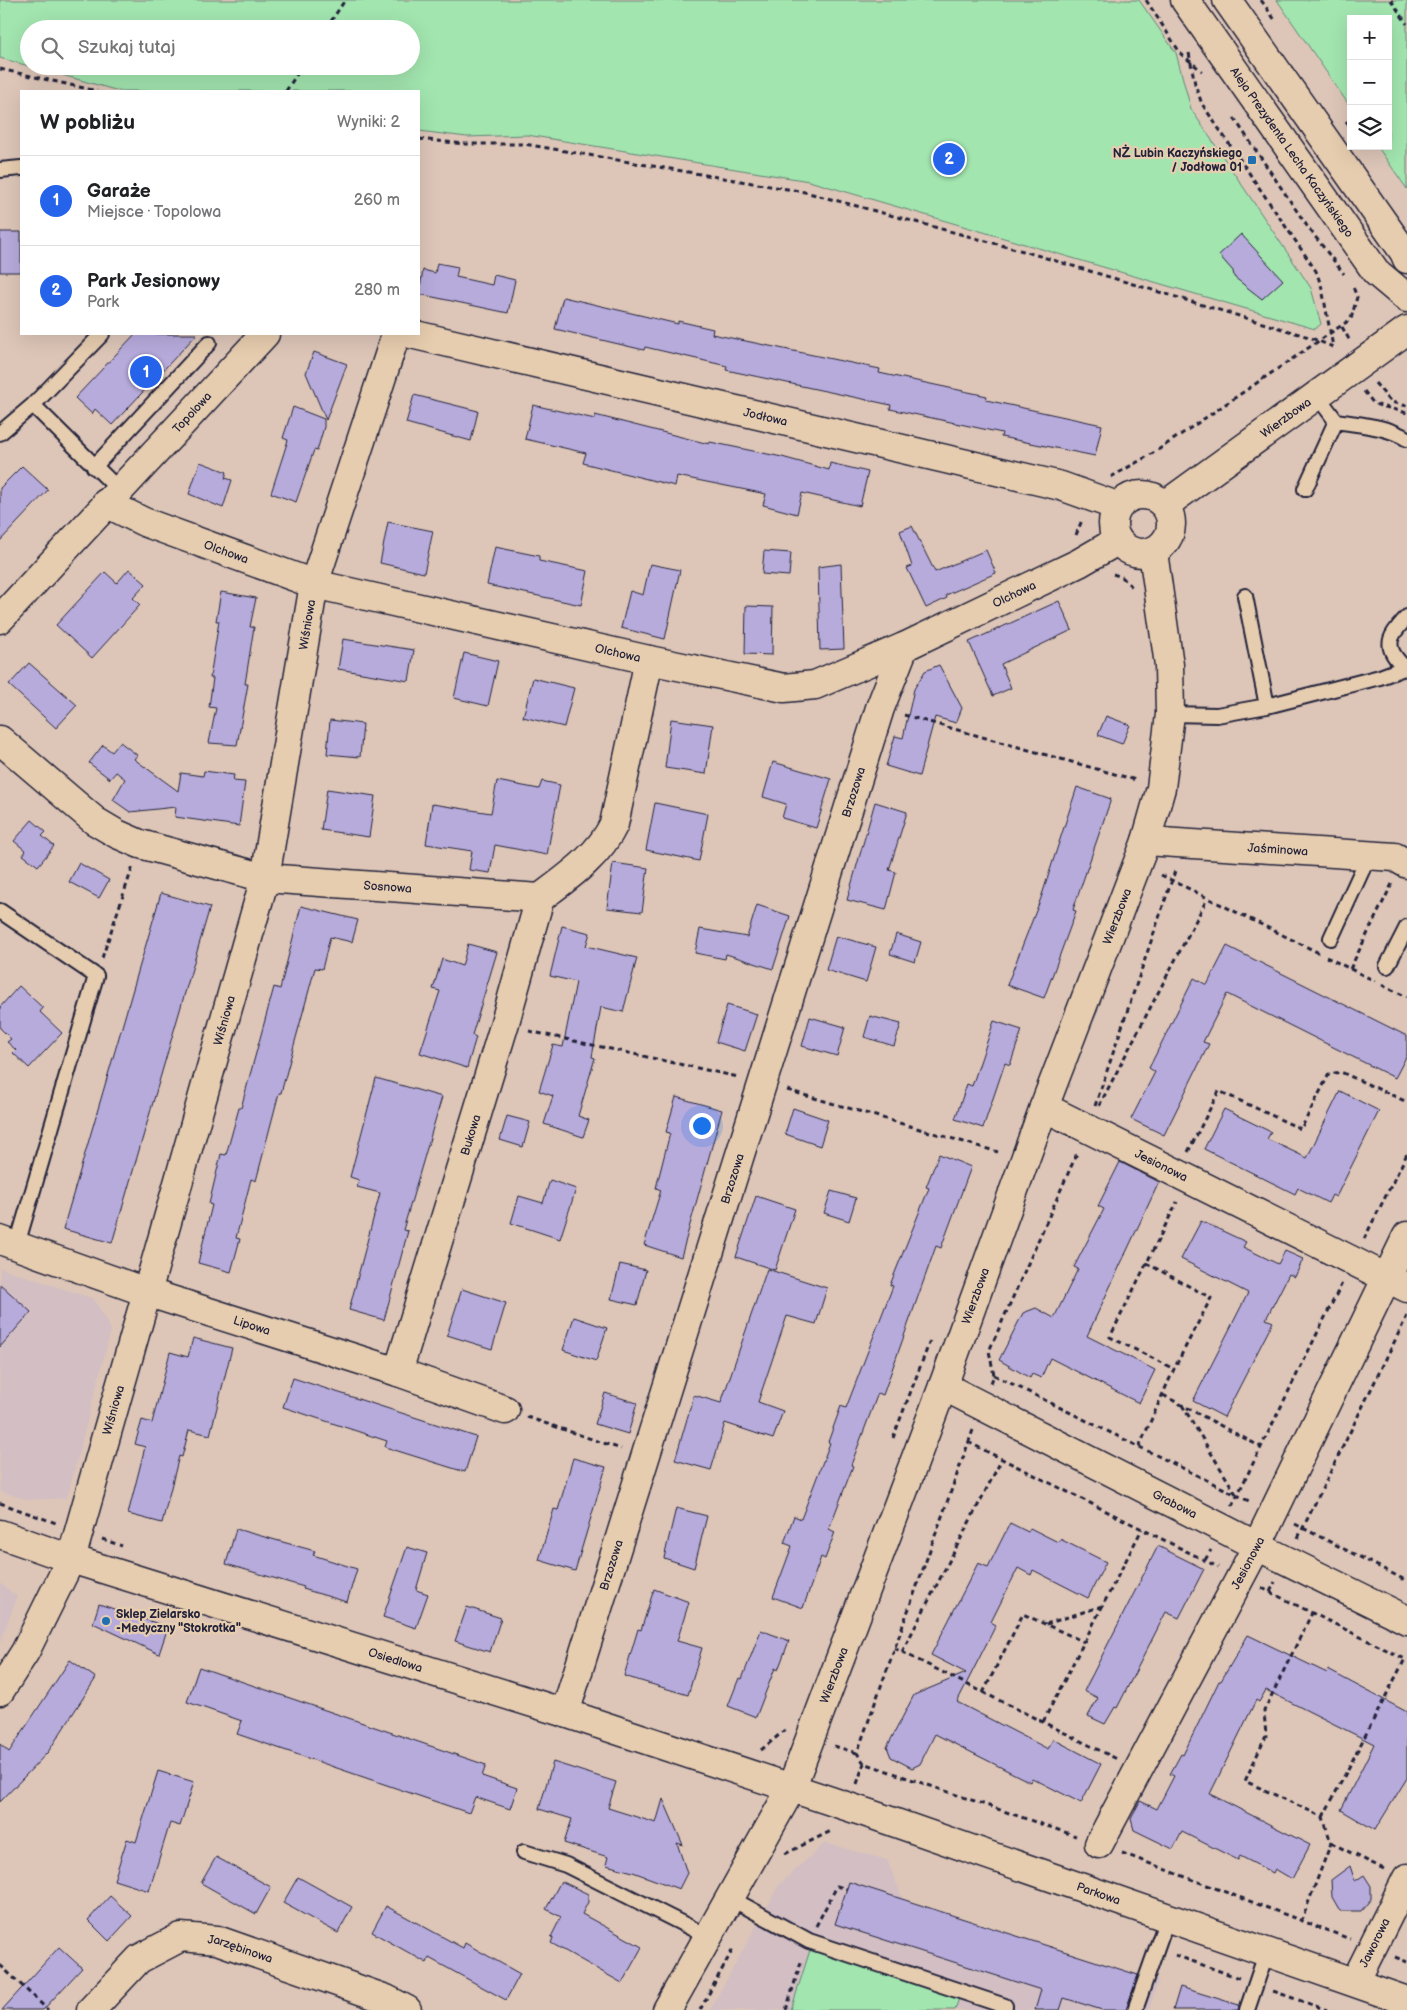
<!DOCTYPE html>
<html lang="pl">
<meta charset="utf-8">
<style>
body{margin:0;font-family:"Balsamiq Sans",sans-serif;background:#f6f6f6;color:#202124}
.controls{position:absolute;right:15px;top:15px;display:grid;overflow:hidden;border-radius:0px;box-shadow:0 5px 20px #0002}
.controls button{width:45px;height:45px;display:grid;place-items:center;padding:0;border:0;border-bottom:1px solid #e0e0e0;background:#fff;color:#202124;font:25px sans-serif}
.you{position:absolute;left:701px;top:1125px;width:18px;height:18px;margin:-12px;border:4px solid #fff;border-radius:50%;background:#1a73e8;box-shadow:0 0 0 8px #1a73e833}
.badge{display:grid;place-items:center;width:32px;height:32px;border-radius:50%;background:#2563eb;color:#fff;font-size:16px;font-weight:700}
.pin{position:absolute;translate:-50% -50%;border:2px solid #fff;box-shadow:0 1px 5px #0006}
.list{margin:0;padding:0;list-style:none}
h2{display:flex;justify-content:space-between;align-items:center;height:65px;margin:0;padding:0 20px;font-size:21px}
h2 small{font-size:16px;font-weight:400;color:#757577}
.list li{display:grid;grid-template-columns:32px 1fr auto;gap:15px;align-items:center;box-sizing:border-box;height:90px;padding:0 20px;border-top:1px solid #e0e0e0}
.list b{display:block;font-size:19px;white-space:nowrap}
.list p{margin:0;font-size:16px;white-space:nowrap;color:#757577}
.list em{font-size:16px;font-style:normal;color:#757577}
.icon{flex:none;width:28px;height:28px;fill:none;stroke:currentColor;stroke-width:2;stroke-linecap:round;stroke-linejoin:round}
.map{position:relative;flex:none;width:1407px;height:2010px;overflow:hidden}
.search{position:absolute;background:#fff;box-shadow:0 5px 20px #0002;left:20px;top:20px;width:400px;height:55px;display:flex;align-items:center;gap:12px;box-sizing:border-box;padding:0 18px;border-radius:28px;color:#757577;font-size:19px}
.panel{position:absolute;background:#fff;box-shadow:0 5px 20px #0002;left:20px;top:90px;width:400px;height:245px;border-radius:0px}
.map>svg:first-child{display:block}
</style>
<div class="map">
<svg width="1407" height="2010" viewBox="0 0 1407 2010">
<rect width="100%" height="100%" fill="#ddc6b8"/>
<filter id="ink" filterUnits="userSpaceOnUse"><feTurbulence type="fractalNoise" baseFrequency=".02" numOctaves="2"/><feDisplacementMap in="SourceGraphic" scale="10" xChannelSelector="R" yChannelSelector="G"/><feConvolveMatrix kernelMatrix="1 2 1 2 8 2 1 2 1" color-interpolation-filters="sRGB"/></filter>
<g filter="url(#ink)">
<!-- built -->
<path fill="#d2bec3" d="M0 1268 94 1299 111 1330 67 1498 27 1500 0 1491Z
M0 1583 17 1597 0 1643Z
M825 1843 887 1860 903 1899 1140 1975 1159 1979 1149 2010H710L779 1885Z"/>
<!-- green -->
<path fill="#a2e5af" stroke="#628475" d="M0 0H1139L1176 53 1191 109 1311 288 1321 324 1315 329 809 181 527 135 467 137 419 131V91H119L30 66H411V29H29V66L0 58Z
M1277 0H1407V189L1377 146H1388V19H1351V108Z
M810 1950 959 1998 955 2010H791Z"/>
<!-- building -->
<path fill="#b7abdc" stroke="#22223b" d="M0 232H21V272H0Z
M1241 234 1283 280 1262 299 1234 277 1233 271 1219 255Z
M437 263 458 267 456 277 492 285 494 275 515 280 508 313 419 294 423 270 435 273Z
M563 297 678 324V321L713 329 712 334 880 369 879 373 987 396 986 400 1102 425 1095 456 1001 437 1002 433 890 409 891 405 726 370 727 366 645 347 644 350 555 329Z
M135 334H197L112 425 95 409 92 414 75 398Z
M314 352 347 364 326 420 306 373Z
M414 395 478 411 471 441 406 423Z
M533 405 595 419V415L709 444 710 442 782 457 829 470 830 463 868 472 860 506 802 493 797 514 763 505 766 494 677 476 675 486 583 463 586 453 525 439Z
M293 407 324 419V427L317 451 314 450 296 502 271 493 288 440 283 438Z
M200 462 227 472 225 478 232 480 223 508 189 494Z
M22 466 48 490 0 541V488Z
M388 522 433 531 424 573 380 563Z
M912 526 935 572 986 550 996 573 946 595 947 598 926 608 907 568 912 566 900 531Z
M495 547 539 556V561L588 571 581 605 487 585Z
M764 551 791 553 789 576 762 574Z
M650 564 680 570 665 639 621 628 630 591 643 595Z
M841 564 844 649 820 650 818 567Z
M129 569 146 584 133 598 140 605 92 658 56 625 105 572 117 583Z
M221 592 256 598 250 627H254L245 684H248L237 745 209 743 216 708 209 707 213 678H210L219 621H216Z
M1059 601 1072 630 1001 664 1011 688 993 696 969 642Z
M746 606 773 607 772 655 745 654Z
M343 639 414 650 409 681 338 669Z
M464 653 498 661 488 706 454 698Z
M29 663 77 705 56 728 9 685Z
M939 665 962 708 956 723 935 717 919 776 886 766 895 736 903 738 914 689 925 671Z
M533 678 574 688 564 727 523 717Z
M1106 716 1130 725 1122 744 1098 735Z
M671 719 713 725 706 774 665 768Z
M330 720 363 724 360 757 327 754Z
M120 742 137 755 134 759 178 791 181 773 203 776 204 771 234 775 233 781 245 782 239 826 175 817 176 807 130 812 113 800 125 779 116 772 110 779 89 763 103 745 112 752Z
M773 762 831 779 816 828 782 818 786 804 763 797Z
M497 781 539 789 542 781 560 785 547 855 495 845 490 873 469 870 472 851 426 844 432 804 491 813Z
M1077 787 1111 799 1073 910 1076 911 1044 998 1007 985 1041 898Z
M327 789 375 796 369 837 321 830Z
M875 802 907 812 889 870 896 872 886 910 847 900Z
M655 803 708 814 699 861 646 850Z
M32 820 46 832 42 836 54 846 38 866 23 855 26 851 14 841Z
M79 863 109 880 99 898 69 882Z
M613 863 648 868 642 912 607 908Z
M161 893 210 907 112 1243 63 1229Z
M757 905 790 916 773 969 726 954 725 959 695 953 700 929 747 937Z
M301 906 358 920 352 942 330 937 322 969 315 968 281 1093H279L256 1181 251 1179 236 1238 240 1239 231 1272 198 1263 212 1205 209 1204 221 1154 226 1155 239 1108H241L274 987 280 989Z
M562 926 590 933 586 946 637 958 623 1012 601 1007 592 1057 595 1058 578 1116 589 1120 583 1137 544 1124 553 1096 539 1091 553 1045 563 1047 576 982 550 976Z
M896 934 921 942 915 962 890 954Z
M836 936 876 947 866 982 826 970Z
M468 944 497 952 472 1035 476 1037 467 1068 420 1053 440 991 433 989 442 959 462 966Z
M1227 946 1407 1036V1055L1395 1078 1227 994 1203 1042 1209 1044 1164 1135 1131 1119 1155 1072 1149 1068 1194 978 1207 985Z
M19 986 43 1008 40 1012 62 1033 29 1068 13 1053 16 1050 7 1042 11 1039 0 1028V1007Z
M727 1005 757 1014 745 1051 716 1042Z
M870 1016 901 1024 894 1046 864 1037Z
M810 1017 845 1027 837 1056 802 1046Z
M994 1021 1022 1030 1010 1065 1005 1063 983 1128 955 1119 967 1084 972 1086Z
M376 1078 442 1097 403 1230 408 1231 384 1320 349 1310 380 1193 357 1187 359 1180 350 1177Z
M1340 1091 1379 1111 1336 1197 1332 1195 1328 1203 1298 1188 1295 1194 1204 1149 1224 1109 1271 1132 1267 1139 1307 1158Z
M676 1097 722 1110 681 1257 644 1245 661 1190 656 1188 670 1133 666 1132Z
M793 1108 828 1120 820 1146 785 1134Z
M507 1116 530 1122 523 1147 500 1140Z
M939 1154 971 1167 941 1248 936 1246 883 1395 878 1393 851 1465 853 1466 829 1529 835 1532 825 1559 821 1557 803 1608 773 1597 792 1546 784 1543 794 1516 801 1519 830 1443 828 1442 841 1406 846 1408 893 1286 890 1285 929 1188 926 1187Z
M1120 1162 1159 1182 1087 1336 1155 1370 1139 1403 1050 1358 1041 1378 1032 1374 1030 1378 999 1360 1023 1313 1036 1308 1054 1318 1078 1269 1074 1267 1104 1209 1098 1206Z
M550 1180 576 1189 560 1239 511 1223 519 1196 543 1203Z
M831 1191 856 1198 849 1221 824 1213Z
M756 1196 795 1209 775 1270 736 1257Z
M1201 1221 1246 1242 1243 1247 1278 1264 1285 1251 1303 1259 1295 1277 1289 1274 1266 1319 1273 1322 1224 1417 1193 1401 1248 1293 1181 1259Z
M620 1264 646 1270 637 1305 611 1299Z
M767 1269 827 1288 816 1324 787 1316 758 1402 783 1411 773 1439 725 1423 711 1470 675 1460 694 1395 721 1403Z
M0 1284 31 1312 0 1347Z
M462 1289 506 1303 492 1349 447 1335Z
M574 1317 607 1328 596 1361 563 1350Z
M193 1338 232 1348 210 1435 189 1430 182 1457 179 1456 162 1523 128 1514 145 1447 135 1444 142 1420 152 1423 170 1352 188 1357Z
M293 1378 476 1437 465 1472 385 1447 387 1441 283 1407Z
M605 1393 637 1403 628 1434 595 1424Z
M573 1458 606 1467 575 1571 539 1560 554 1509 558 1510Z
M676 1508 707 1516 694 1568 664 1558Z
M1010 1523 1028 1532 1030 1528 1058 1542 1060 1539 1106 1562 1088 1598 1033 1570 1031 1575 1018 1568 991 1622 996 1625 957 1702 1048 1749 1053 1739 1101 1764 1081 1803 1032 1778 1030 1782 935 1734 920 1764 912 1768 891 1757 887 1747 914 1695 966 1673 931 1655 978 1563 988 1567Z
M236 1529 315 1551 313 1555 357 1569 347 1602 303 1589 304 1587 226 1564Z
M1158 1546 1204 1569 1179 1618 1166 1612 1117 1708 1115 1707 1105 1724 1088 1716 1098 1698 1084 1691Z
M407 1547 427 1553 416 1590 428 1594 416 1628 383 1617Z
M654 1589 689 1602 677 1641 702 1648 688 1695 624 1676 638 1629 641 1630Z
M99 1604 168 1627 159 1654 93 1623Z
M467 1607 501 1618 490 1652 455 1641Z
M761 1630 789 1641 778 1670 775 1668 756 1717 728 1706 739 1678 742 1679Z
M1248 1635 1327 1673 1328 1670 1407 1712V1778L1375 1830 1341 1810 1374 1744 1266 1690 1259 1702 1256 1700 1210 1794 1310 1845 1292 1879 1275 1869 1273 1873 1240 1856 1238 1860 1182 1832 1173 1849 1134 1830 1131 1819 1140 1801 1157 1809 1174 1776 1170 1774 1181 1754 1183 1755 1219 1681H1221Z
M70 1660 96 1678 48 1752 0 1802V1744L9 1752Z
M199 1667 486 1765 482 1776 517 1788 510 1809 475 1797 469 1813 237 1734 242 1721 187 1702Z
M553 1762 616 1782 608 1808 656 1823 663 1799 683 1845 677 1843 687 1873 679 1889 633 1872 606 1865 608 1857 564 1843 572 1819 539 1809Z
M158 1771 194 1782 180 1826 170 1823 149 1891 114 1880 127 1839 136 1842Z
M216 1857 271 1887 256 1914 201 1883Z
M1350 1866 1355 1881 1364 1875 1371 1886V1899L1361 1911H1340L1332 1897 1331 1880Z
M298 1877 352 1907 338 1933 283 1903Z
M561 1881 588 1894V1902L582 1914 642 1947 622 1983 551 1943 553 1938 551 1937 561 1917 546 1909Z
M849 1882 1138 1975 1126 2010H1102L1064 1998 1060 2010H1035L1041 1990 835 1924Z
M110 1896 132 1916 109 1941 88 1920Z
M386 1906 463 1948 465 1943 520 1974 506 2000 429 1958 427 1963 372 1932Z
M59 1947 82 1968 43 2010H2Z
M1180 1987 1239 2005 1238 2010H1173Z"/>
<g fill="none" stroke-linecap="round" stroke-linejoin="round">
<defs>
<path id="lane" d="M0 170 21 168
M1316 394 1336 421C1360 425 1387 426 1407 439
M33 405 119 490
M0 433 33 405 102 334
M94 467 209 343
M1305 489 1336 421
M1245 596 1267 706
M1407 617C1395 631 1383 641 1396 658 1399 662 1402 666 1407 669
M1170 714 1217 715 1267 706 1380 677 1404 668
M0 911 96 976 16 1248
M1331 938 1369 855
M1387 966 1407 927
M524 1852 566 1865 709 1937
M730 1898 809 1941 1005 2006
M1135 2010 1168 1916
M1247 2010 1267 1951"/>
<g id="street">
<path id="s1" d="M411 334 1061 486 1117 506"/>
<circle cx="1142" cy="524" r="29"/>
<path id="s2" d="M106 503 144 522 314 584 649 660 784 688 815 685 904 647 1079 563 1117 541"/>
<path id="s3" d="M1165 505 1407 330"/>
<path id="s4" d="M0 619 265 334"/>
<path id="s5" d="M0 740 95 821 117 834 140 844 265 878 540 898C568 877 599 856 614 824L649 660"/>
<path id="s6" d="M1146 841 1395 857 1407 864"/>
<path id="s7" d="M1044 1107 1407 1288"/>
<path id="s8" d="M0 1240 146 1292 398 1372 505 1410"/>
<path id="s9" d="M398 1372 504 1026 540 898"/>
<path id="s10" d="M943 1386 1257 1546 1407 1620"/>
<path id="s11" d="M0 1534 71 1559 565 1713 873 1815 1407 2001"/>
<path id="s12" d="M0 1691 25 1652 71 1559 265 878 314 584 396 334"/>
<path id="s13" d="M565 1713 880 708 904 647"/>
<path id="s14" d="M1099 1844 1257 1546 1407 1236"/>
<path id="s15" d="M1355 1982 1407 1878"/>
<path id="s16" d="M91 2010 139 1959 181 1937 217 1940 386 1999 407 2010"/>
<path id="s17" d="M667 2010 791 1789 943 1386 1044 1107 1146 841 1161 788 1170 714 1169 665 1153 552"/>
</g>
<g id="secondary">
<path id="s18" d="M1185 0 1376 272 1407 298"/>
<path d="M1227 0 1404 252 1407 259"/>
</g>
</defs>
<!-- lane casing -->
<use href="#lane" stroke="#22223b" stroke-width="18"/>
<!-- street casing -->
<use href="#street" stroke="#22223b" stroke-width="31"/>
<!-- secondary casing -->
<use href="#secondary" stroke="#22223b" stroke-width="31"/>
<!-- path -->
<path stroke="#22223b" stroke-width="3" stroke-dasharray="5 4" stroke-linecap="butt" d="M1146 0 1181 54 1202 71
M1261 0 1275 20
M1391 0 1407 24
M326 29 345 0
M1189 53 1195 84 1202 104 1316 271 1322 288 1333 347
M0 69 97 91
M286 91 302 66
M1234 118 1307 226 1344 274
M1346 121 1351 127
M419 139 465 144H524L805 192 1023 251 1309 337 1333 347
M1342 327 1350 341
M1375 383 1391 402 1407 406
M1364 391 1374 404 1407 413
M1111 477 1155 452 1351 319 1357 297 1353 287
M1076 535 1082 520
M1113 574 1122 577 1132 587
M904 715 1136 780
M1161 875 1319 953
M1326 957 1375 981
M102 958 133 866
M1350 969 1392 884
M1382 985 1407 997
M529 1031 738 1077
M787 1090 998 1152
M1095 1106 1176 868
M1099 1106 1207 899
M1188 1152 1219 1091 1301 1129 1329 1074 1341 1072 1407 1102
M1364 1239 1407 1154
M1146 1263 1211 1298 1174 1369
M994 1375 1251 1502
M991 1383 994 1375 989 1351 1078 1151
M1163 1395 1261 1447
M1182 1405 1236 1494
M527 1417 621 1449
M973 1430 857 1753 864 1763 1076 1836
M893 1438 930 1341
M968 1442 1218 1567
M1139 1447 1174 1369 1110 1337 1177 1202
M0 1503 56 1523
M1232 1506 1342 1283
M1295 1524 1407 1581
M1298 1538 1407 1316
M102 1539 122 1546
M1205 1560 1211 1550
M1262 1588 1407 1660
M1270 1592 1275 1582
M1046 1624 1102 1606
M894 1648 1117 1759
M902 1652 1002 1459
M983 1693 1023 1614 1084 1642
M1043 1722 1142 1529
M834 1746 857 1753
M761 1750 785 1730
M857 1784 864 1763
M1323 1817 1405 1659
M1331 1843 1384 1869
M1122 1853 1350 1939
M785 1854 833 1830
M1301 1922 1331 1843 1323 1817 1245 1781 1266 1736 1264 1711 1312 1613
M816 1926 837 1886 847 1889
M1175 1955 1239 1978
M1395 1957 1407 1962
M0 1965 48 2010
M1273 1991 1327 2010
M700 2010 733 1949
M786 2010 802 1959"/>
<!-- lane -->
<use href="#lane" stroke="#e7cdaf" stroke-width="14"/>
<!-- street -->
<use href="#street" stroke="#e7cdaf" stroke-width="28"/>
<!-- secondary -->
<use href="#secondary" stroke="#e7cdaf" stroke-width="28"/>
</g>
</g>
<!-- markers -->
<g fill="#1f6fb2" stroke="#e7cdaf" stroke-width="2">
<rect x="1247" y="155" width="10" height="10" rx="2.5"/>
<circle cx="106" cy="1621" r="5"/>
</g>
<g text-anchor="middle" stroke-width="4.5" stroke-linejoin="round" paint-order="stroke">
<!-- poi labels -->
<g font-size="12" font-weight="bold" fill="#22223b" stroke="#e7cdaf" text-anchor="end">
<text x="1242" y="157">NŻ Lubin Kaczyńskiego<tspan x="1242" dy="14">/ Jodłowa 01</tspan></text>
<text x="116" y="1618" text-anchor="start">Sklep Zielarsko<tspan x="116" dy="14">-Medyczny "Stokrotka"</tspan></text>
</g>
<!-- street labels -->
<g font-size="12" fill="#22223b" stroke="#e7cdaf">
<text dy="4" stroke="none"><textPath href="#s18" startOffset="186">Aleja Prezydenta Lecha Kaczyńskiego</textPath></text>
<text dy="4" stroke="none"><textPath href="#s4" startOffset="282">Topolowa</textPath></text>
<text dy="4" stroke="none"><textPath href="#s1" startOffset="364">Jodłowa</textPath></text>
<text dy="4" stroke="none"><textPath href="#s3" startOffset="149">Wierzbowa</textPath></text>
<text dy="4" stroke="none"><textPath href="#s2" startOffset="130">Olchowa</textPath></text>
<text dy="4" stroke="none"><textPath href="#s2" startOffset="955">Olchowa</textPath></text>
<text dy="4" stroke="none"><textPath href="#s12" startOffset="1115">Wiśniowa</textPath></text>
<text dy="4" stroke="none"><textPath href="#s2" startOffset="535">Olchowa</textPath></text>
<text dy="4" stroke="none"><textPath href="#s13" startOffset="965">Brzozowa</textPath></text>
<text dy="4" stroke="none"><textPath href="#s6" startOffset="132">Jaśminowa</textPath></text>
<text dy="4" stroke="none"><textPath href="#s5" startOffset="428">Sosnowa</textPath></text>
<text dy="4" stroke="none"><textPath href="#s17" startOffset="1185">Wierzbowa</textPath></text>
<text dy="4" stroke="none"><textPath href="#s12" startOffset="710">Wiśniowa</textPath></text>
<text dy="4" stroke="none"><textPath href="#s9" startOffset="248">Bukowa</textPath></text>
<text dy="4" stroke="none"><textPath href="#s7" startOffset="131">Jesionowa</textPath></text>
<text dy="4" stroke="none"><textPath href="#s13" startOffset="560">Brzozowa</textPath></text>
<text dy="4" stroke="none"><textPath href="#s17" startOffset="780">Wierzbowa</textPath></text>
<text dy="4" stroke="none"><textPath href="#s8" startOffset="266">Lipowa</textPath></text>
<text dy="4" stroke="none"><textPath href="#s12" startOffset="305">Wiśniowa</textPath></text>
<text dy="4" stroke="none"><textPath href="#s10" startOffset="260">Grabowa</textPath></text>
<text dy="4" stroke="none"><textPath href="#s14" startOffset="318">Jesionowa</textPath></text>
<text dy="4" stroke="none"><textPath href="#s13" startOffset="155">Brzozowa</textPath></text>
<text dy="4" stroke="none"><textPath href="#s11" startOffset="415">Osiedlowa</textPath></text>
<text dy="4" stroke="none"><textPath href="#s17" startOffset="375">Wierzbowa</textPath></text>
<text dy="4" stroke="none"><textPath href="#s11" startOffset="1156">Parkowa</textPath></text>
<text dy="4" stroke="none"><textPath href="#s15" startOffset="44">Jaworowa</textPath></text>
<text dy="4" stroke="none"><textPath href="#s16" startOffset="178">Jarzębinowa</textPath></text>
</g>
</g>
</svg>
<div class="controls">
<button>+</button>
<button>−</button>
<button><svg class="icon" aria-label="layers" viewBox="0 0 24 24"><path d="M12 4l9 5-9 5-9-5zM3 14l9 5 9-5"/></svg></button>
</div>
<div class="you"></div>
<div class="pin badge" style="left:146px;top:372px">1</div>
<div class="pin badge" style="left:949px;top:159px">2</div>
<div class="search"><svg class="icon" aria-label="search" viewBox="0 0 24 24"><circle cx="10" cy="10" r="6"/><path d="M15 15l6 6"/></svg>Szukaj tutaj</div>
<section class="panel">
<h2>W pobliżu<small>Wyniki: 2</small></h2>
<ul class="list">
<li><span class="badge">1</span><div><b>Garaże</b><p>Miejsce · Topolowa</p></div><em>260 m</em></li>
<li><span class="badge">2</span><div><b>Park Jesionowy</b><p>Park</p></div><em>280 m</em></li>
</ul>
</section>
</div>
